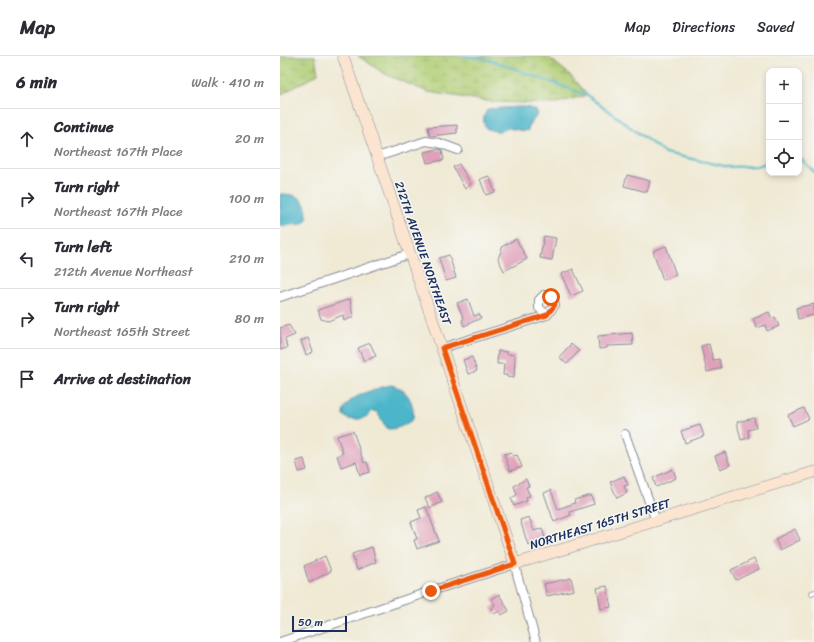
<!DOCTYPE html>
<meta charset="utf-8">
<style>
body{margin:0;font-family:Sriracha,sans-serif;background:#f7f7f7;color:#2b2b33}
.controls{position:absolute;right:12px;top:12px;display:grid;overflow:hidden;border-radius:8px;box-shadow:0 2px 6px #0003}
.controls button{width:36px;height:36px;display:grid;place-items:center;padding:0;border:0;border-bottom:1px solid #e1e1e2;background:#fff;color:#2b2b33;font:20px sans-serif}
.scale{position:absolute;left:12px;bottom:10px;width:55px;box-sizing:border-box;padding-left:4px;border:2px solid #1b2f5e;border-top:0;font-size:11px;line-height:14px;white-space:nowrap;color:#1b2f5e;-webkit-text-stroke:3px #f6f6f2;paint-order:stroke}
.stop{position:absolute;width:12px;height:12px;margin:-9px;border:3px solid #ea580c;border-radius:50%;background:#fff}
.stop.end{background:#ea580c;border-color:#fff;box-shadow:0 1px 4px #0008}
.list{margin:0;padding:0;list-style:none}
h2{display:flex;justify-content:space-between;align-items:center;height:52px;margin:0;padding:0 16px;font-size:17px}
h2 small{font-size:13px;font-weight:400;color:#7c7c81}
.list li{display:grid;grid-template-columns:26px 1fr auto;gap:12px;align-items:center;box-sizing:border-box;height:60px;padding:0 16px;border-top:1px solid #e1e1e2}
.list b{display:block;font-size:15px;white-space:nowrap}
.list p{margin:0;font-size:13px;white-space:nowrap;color:#7c7c81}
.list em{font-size:13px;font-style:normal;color:#7c7c81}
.icon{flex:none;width:22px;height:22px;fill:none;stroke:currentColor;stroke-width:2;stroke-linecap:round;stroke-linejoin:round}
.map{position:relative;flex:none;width:534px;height:586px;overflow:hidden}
header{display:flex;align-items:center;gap:24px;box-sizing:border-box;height:56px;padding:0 20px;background:#fff;border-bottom:1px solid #e1e1e2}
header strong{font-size:19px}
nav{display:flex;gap:22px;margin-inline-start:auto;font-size:14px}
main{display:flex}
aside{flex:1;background:#fff}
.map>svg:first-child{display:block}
</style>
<header>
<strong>Map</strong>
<nav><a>Map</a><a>Directions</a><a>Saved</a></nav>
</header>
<main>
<aside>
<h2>6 min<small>Walk · 410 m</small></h2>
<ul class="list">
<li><svg class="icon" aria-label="ahead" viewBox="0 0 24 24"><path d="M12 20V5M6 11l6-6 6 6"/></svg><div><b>Continue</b><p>Northeast 167th Place</p></div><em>20 m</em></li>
<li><svg class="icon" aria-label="right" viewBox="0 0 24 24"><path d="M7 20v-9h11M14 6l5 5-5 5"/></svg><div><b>Turn right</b><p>Northeast 167th Place</p></div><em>100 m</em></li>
<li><svg class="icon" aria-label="left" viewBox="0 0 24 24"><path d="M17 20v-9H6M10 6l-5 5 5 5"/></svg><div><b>Turn left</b><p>212th Avenue Northeast</p></div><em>210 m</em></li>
<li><svg class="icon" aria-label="right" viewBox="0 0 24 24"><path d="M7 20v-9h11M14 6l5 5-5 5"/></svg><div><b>Turn right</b><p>Northeast 165th Street</p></div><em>80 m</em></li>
<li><svg class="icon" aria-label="arrive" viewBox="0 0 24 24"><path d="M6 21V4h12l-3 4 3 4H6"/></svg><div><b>Arrive at destination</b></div></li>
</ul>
</aside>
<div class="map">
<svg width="534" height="586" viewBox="0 0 534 586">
<defs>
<pattern id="wetland-marsh" width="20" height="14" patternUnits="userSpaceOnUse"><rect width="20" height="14" fill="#b1ce74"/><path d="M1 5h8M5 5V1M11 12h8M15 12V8" fill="none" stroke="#98b167"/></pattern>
</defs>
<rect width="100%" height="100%" fill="#f6f6f2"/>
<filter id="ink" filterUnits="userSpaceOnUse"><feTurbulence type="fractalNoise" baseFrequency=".025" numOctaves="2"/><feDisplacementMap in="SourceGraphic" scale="8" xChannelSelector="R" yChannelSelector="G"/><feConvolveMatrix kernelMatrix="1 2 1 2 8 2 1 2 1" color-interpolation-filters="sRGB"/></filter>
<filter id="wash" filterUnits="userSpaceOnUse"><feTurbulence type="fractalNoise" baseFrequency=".012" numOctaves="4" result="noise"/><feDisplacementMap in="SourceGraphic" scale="16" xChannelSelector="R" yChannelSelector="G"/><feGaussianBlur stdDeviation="0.9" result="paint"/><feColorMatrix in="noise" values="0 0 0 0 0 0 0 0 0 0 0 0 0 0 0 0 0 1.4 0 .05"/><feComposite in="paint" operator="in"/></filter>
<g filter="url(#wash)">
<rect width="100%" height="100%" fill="#f0ead5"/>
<!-- wetland -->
<path fill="url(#wetland-marsh)" stroke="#667e69" d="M0 0H35L38 18 0 39Z
M78 0H267L289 18 307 39 274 48 213 46 148 36 105 18Z"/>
<!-- water -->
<path fill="#4bb5c9" stroke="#337294" d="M237 51H247L257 55 258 58 249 69 248 74 245 75 228 72C220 76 214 76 206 72 202 65 203 59 208 53Z
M0 138C19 138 28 144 27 164L23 168 0 170Z
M111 329C127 332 135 347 133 363 125 369 119 373 108 373L104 368 97 356 93 355C86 363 78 364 68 363L63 359C62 341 97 332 111 329Z"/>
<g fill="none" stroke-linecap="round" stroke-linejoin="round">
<!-- stream -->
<path stroke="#4bb5c9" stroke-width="2" d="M183 0 207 3 307 39 385 97 449 111 477 110 489 106
M519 101 534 116"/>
</g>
<g id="blocks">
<!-- building -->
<path fill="#e0a0ba" d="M177 69V77L150 80 148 71Z
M159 93 162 94 164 104 147 107 144 96Z
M179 108 191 128 185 133 173 111Z
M347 119 370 125 367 136 344 130Z
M209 120 215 136 206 139 200 123Z
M264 180 276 182 272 204 260 202Z
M236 183 247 203 224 215 218 203 223 190Z
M386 190 396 219 383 224 373 195Z
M169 199 176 222 166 225 159 202Z
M293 213 303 235 291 240 281 218Z
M70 243 73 261 64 265 63 259 48 265 41 263 38 254Z
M188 243 194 260 199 258 201 262 184 270 182 264 184 263 177 247Z
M534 248V259L518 263 516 252Z
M489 256 492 263 495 261 499 270 487 275 485 269 477 272 473 263Z
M9 269 15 279 5 283 7 292 0 294V272Z
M352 277 353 289 327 290V292L319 293 318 280Z
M28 282 33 296 26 299 21 285Z
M90 287 96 300 84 305 78 292Z
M291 288 299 295 287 308 279 301Z
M429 288 433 304 439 303 441 312 427 316 421 290Z
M218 295 227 296V298L235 299 234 322 227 321V319H223L224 308H217Z
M192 301 197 315 188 318 183 304Z
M524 352 529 363 513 370 508 359Z
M474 362 476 372 468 374 469 382 461 384 457 366Z
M420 369 424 380 405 387 401 375Z
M73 375 84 407 87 406 90 416 80 419 76 406 61 411 57 400 63 397 57 380Z
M231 396 233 400 237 399 242 411 230 415 224 398Z
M445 396 450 409 440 413 435 400Z
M24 403 27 414 19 416 16 405Z
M393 413 396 422 376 431 373 422Z
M344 420 348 429 344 430 347 437 337 442 330 426Z
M246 423 249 430 246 431 250 440 246 441 247 445 234 450 231 442 237 439 234 430Z
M271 434 278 453 295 447 294 444 311 439 314 448 290 456 291 459 274 466 264 437Z
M157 436 162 446 150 452 145 442Z
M146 451 159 485 137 493 134 484 137 483 131 466 141 462 138 454Z
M249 461 254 475 262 472 265 482 248 489 240 464Z
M515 473 520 484 500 494 495 483Z
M92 491 96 506 77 514 72 498Z
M45 500 51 515 29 527 24 510Z
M474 503 479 513 456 524 451 514Z
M291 522 294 534 267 540 264 528Z
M327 530 331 551 321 553 317 532Z
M219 538 229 555 221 559 219 555 214 558 211 552 215 549 211 543Z"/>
</g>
</g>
<g filter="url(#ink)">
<use href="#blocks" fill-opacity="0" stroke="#868c9a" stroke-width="1"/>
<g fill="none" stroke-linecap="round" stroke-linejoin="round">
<defs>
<path id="lane" d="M532 537 534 536"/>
<path id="street" d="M97 101 146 85 159 87 178 94
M0 241 129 198
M162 292 267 259 275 249 271 241 264 239 259 244V252L267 259
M345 378 376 465
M0 586 151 535 235 508 237 518 256 586"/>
<path id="secondary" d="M63 0 235 508 534 416"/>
</defs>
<!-- lane casing -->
<use href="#lane" stroke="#868c9a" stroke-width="5.5"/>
<!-- street casing -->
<use href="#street" stroke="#868c9a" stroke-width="10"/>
<!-- secondary casing -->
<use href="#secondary" stroke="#868c9a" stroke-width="12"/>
<!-- lane -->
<use href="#lane" stroke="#fff" stroke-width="4"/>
<!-- street -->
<use href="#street" stroke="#fff" stroke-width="8"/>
<!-- secondary -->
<use href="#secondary" stroke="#fce5d0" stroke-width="11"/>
</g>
</g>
<g fill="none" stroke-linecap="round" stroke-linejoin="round" filter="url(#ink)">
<!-- route -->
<path stroke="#ea580c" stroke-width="5" d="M151 535 235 508 162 292 267 259 275 249 271 241"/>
</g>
<g text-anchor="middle" stroke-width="3" stroke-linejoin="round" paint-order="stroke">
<!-- street labels -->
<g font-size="12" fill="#1b2f5e" stroke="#f6f6f2">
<text transform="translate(143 197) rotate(71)" y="4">212TH AVENUE NORTHEAST</text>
<text transform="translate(320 468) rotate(-17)" y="4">NORTHEAST 165TH STREET</text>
</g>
</g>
</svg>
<div class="controls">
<button>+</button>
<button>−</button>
<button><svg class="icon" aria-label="locate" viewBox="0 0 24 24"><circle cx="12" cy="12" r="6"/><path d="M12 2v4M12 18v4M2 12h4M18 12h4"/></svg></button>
</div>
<div class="scale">50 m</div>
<div class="stop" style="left:271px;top:241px"></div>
<div class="stop end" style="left:151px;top:535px"></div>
</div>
</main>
